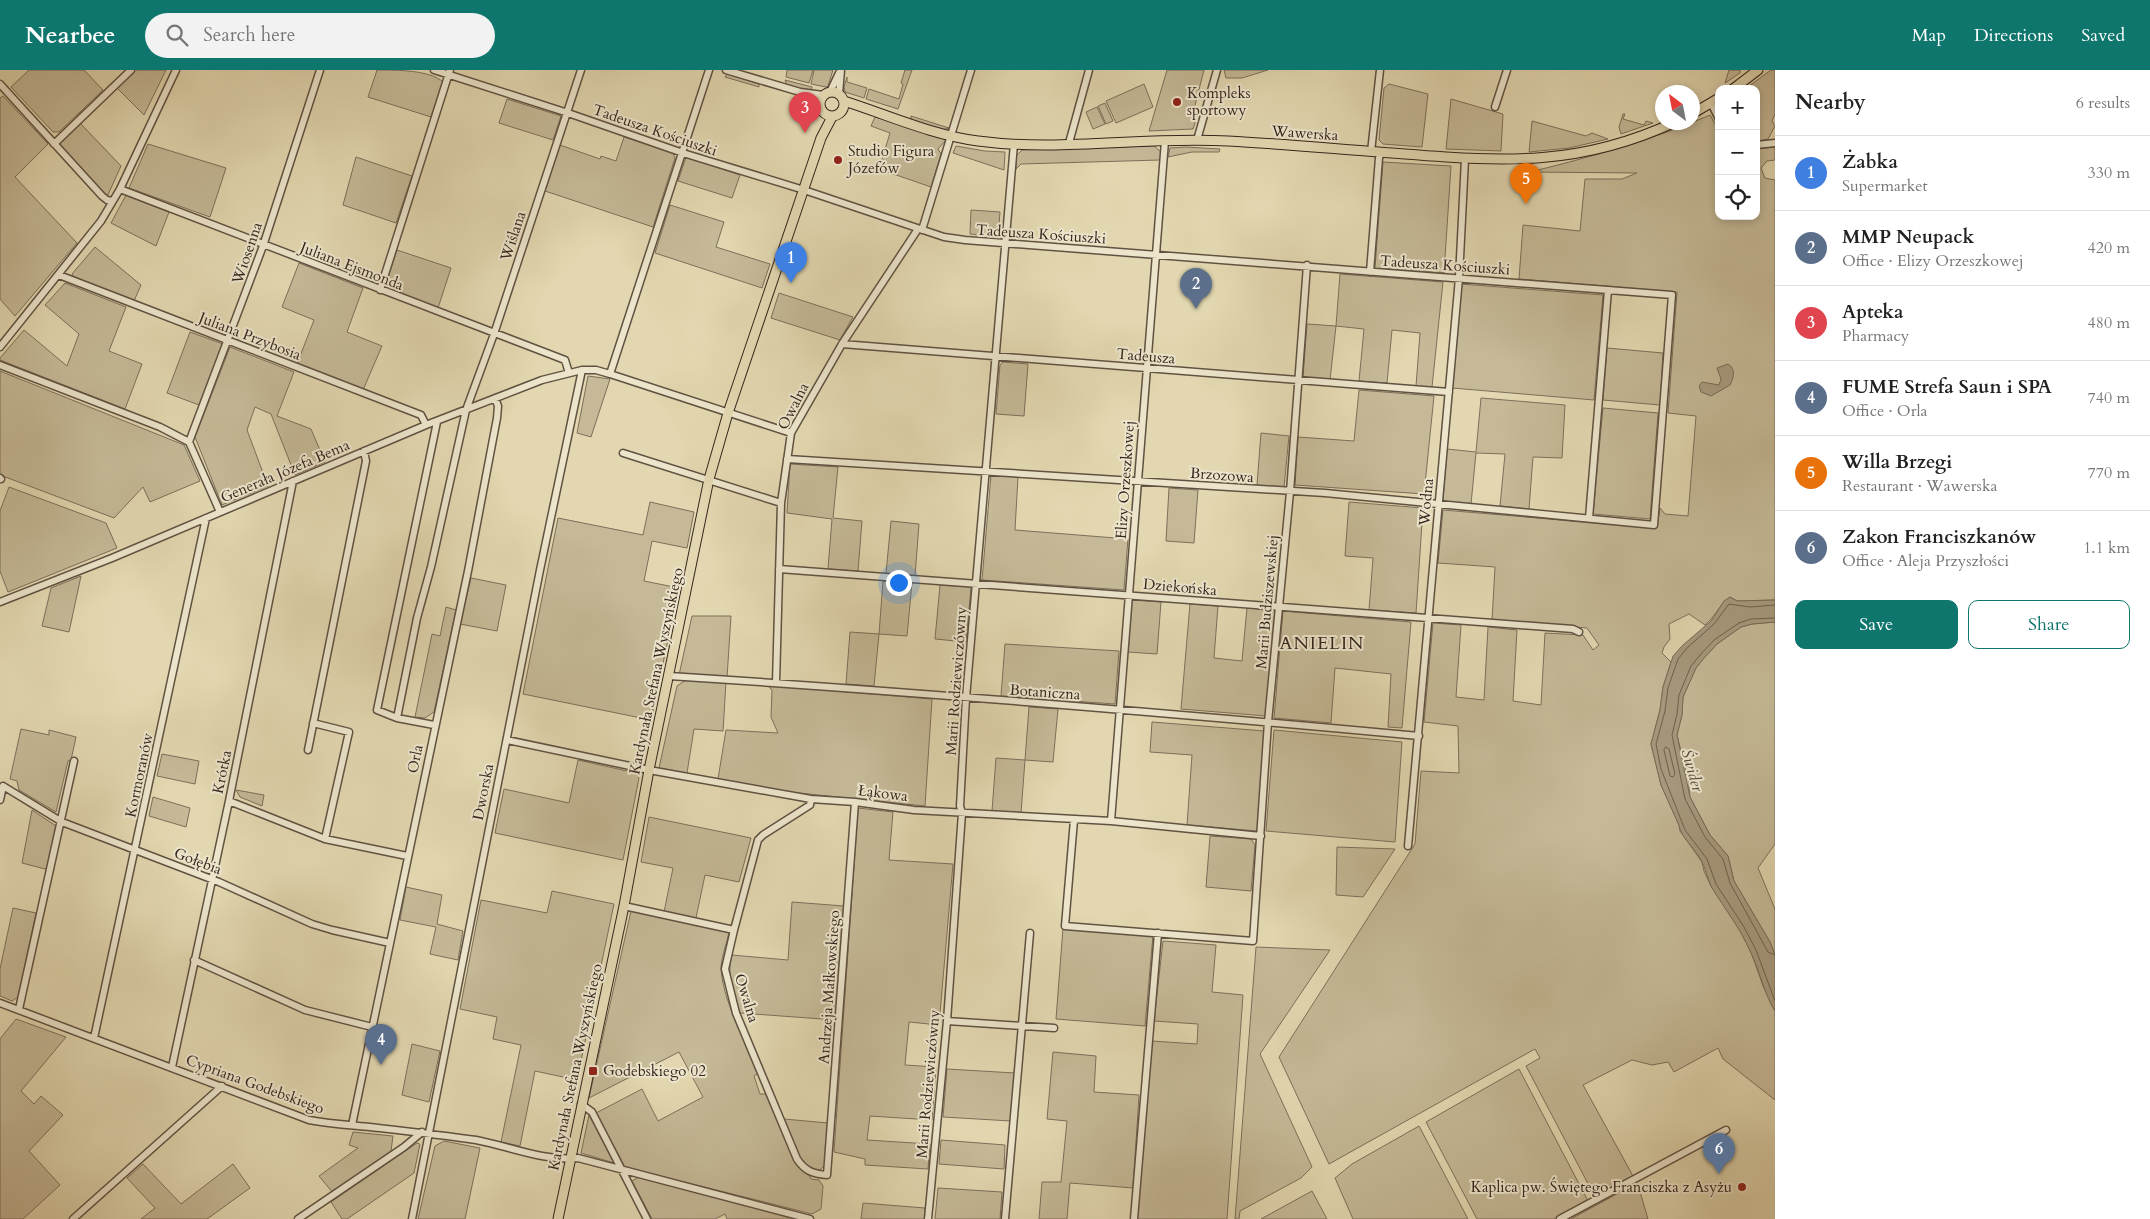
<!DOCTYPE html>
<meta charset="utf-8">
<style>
body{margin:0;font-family:Cardo,serif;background:#f2f2f2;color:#222}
.controls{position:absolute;right:15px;top:15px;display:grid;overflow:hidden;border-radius:10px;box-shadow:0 2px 8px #0003}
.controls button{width:45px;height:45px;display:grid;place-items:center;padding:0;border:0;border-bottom:1px solid #e0e0e0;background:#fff;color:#222;font:25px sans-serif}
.compass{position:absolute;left:1655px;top:15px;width:45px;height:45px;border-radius:50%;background:#fff;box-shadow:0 2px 8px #0003;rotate:328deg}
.you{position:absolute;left:898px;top:512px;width:18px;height:18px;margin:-12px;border:4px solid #fff;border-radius:50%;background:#1a73e8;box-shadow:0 0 0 8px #1a73e833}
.badge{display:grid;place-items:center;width:32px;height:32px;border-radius:50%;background:#0f766e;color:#fff;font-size:16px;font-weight:700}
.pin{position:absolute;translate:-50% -41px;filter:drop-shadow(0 1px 2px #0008)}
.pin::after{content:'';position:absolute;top:26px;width:18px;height:15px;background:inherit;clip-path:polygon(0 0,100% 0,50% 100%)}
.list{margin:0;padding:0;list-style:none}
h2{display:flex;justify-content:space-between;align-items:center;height:65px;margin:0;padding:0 20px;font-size:21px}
h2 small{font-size:16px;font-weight:400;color:#767676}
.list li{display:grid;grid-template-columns:32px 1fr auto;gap:15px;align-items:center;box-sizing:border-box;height:75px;padding:0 20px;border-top:1px solid #e0e0e0}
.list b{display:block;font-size:19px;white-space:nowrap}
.list p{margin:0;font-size:16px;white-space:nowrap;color:#767676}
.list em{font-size:16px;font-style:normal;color:#767676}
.actions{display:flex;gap:10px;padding:15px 20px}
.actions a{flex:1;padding:11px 0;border:1px solid #0f766e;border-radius:10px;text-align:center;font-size:18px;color:#0f766e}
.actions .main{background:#0f766e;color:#fff}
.icon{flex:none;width:28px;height:28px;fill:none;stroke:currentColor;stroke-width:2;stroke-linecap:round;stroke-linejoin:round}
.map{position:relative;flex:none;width:1775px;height:1149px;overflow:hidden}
header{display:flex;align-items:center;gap:30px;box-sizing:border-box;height:70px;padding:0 25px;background:#0f766e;color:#fff}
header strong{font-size:24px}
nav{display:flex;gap:28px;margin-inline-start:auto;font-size:18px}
.search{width:350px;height:45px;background:#f2f2f2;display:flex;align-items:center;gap:12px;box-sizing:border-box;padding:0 18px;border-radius:28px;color:#767676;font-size:19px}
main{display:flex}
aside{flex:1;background:#fff}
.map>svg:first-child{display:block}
</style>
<header>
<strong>Nearbee</strong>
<div class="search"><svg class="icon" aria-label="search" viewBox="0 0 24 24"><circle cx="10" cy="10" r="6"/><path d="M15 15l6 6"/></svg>Search here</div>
<nav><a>Map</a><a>Directions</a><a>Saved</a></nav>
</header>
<main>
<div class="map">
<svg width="1775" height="1149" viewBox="0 0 1775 1149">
<rect width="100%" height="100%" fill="#e2d7b0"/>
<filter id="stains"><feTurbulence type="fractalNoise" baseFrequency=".004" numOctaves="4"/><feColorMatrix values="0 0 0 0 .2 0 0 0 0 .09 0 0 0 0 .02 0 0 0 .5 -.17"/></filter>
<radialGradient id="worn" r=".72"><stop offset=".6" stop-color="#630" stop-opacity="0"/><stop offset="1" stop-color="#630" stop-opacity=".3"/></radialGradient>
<!-- green -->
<path fill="#c5b997" stroke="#7d6f5a" d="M29 0H84L103 20 59 62H53L11 17Z
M135 0H166L144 45 117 18Z
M377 0C397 0 430 0 443 12L431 47 368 27Z
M787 0H813L809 13 786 7Z
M814 0H833L828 16 826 17 811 14Z
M905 0H912L898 39 866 29 869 19 899 29 903 14 901 13Z
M1167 0H1204L1193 43 1195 53 1193 59 1149 61Z
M1224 0H1268L1242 8H1226Z
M1729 0H1740V3L1725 13Z
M1771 0H1775V44L1772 51 1775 56 1768 69 1756 72V19H1745Z
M727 4 759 14V17L725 7Z
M847 7V12L867 18 864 28 845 22 844 17Z
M785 10 812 17 811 22 787 15Z
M1144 14 1153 37 1116 53 1106 31Z
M1389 14 1428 24 1422 77 1383 74 1379 70 1384 18Z
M3 26 48 74 15 107 77 173 15 246 0 229V28Z
M507 29 561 46 553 70 499 53Z
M1451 29 1503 44 1501 81 1446 79Z
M1105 33 1113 51 1106 54 1098 36Z
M1097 37 1105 54 1093 59 1086 42Z
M1623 44H1625L1623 49 1644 55 1646 51 1653 53 1621 64 1619 57Z
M1710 45 1719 61V146H1756V79L1775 77V90L1767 91 1761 98 1765 108 1775 110V530L1737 531 1730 527C1719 535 1715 547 1705 555L1689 544 1669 554 1670 569 1664 577 1662 583 1671 592 1663 617 1660 640 1651 674 1661 715 1679 755 1680 761 1702 792 1704 801 1711 816 1740 860 1751 882 1763 916 1775 941V1030L1723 989 1718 978 1674 1002 1668 992 1652 995 1632 990 1583 1015 1633 1106 1595 1127 1526 996 1540 988 1535 979 1329 1094 1279 987 1415 774 1421 701 1459 703 1458 656 1424 652 1433 553 1461 555 1456 627 1484 630 1488 557 1517 560 1513 631 1541 635 1545 563 1583 565 1593 580 1599 575 1587 558 1492 550 1495 497 1438 493 1443 440 1657 458 1660 438 1665 444 1688 446 1696 346 1668 343 1677 222 1519 209 1523 155 1580 161 1585 109H1622L1637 103 1530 102C1591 87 1652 70 1710 45Z
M911 46 949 58 942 60 911 50Z
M875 47 943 67 946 70 938 79 941 84 931 117 879 99 890 63 871 56Z
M1532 51 1586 66 1592 63 1608 69 1569 78 1529 82Z
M80 53 121 96 107 127 58 74Z
M624 67 673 83 675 88 653 157 545 121 560 75 600 89 601 86 616 91Z
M148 74 226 98 210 147 129 118Z
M956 76 985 81 1005 82 1004 100 953 83Z
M1154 76 1161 82 1160 90 1021 94 1016 99V86L1022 80Z
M1186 77 1220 79 1219 82H1192L1168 87 1170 78Z
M356 87 412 106 396 153 343 135Z
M686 87 740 105 732 128 678 111Z
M1383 92 1451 96 1444 203 1375 198Z
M126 125 169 142 156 176 111 153Z
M670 135 724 152 716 177 770 194 762 218 655 183Z
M971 140 1000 142 998 167 970 164Z
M95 177 141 215 134 231 74 208 72 204Z
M397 180 451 198 438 238 385 217Z
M299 193 363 218 347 262 382 276 363 320 297 294 314 250 282 237Z
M1340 204 1443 212 1432 317 1416 316 1420 263 1392 260 1387 313 1359 311 1364 259 1336 256 1330 310 1303 308 1307 254 1336 256Z
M65 213 126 237 109 281 142 294 125 339 0 290V288L24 260 67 296 79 264 45 235Z
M1461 214 1603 225 1594 330 1452 318Z
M779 223 853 247 840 270 771 248Z
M190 262 223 274 199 335 167 323Z
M230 277 294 302 277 346 311 359 325 392 295 405 271 344 255 337 247 360 268 416 222 435 195 367Z
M1607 278 1663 283 1660 335 1603 330Z
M1003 292 1028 294 1024 346 996 344 1000 295Z
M0 301 184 375 200 411 150 432 143 417 114 448 0 405Z
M588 306 610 309 591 367 577 363Z
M1359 320 1434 326 1424 424 1295 415 1298 367 1354 371Z
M1481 328 1565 335 1562 388 1533 387 1529 439 1500 436 1505 384 1476 383 1471 434 1443 431 1447 379 1476 382Z
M1603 338 1658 343 1650 449 1593 444Z
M1261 363 1289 366 1284 417 1257 415Z
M790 394 838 397 833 448 862 451 858 501 828 499 832 449 787 443Z
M991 405 1018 407 1015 460 1128 469 1124 520 982 510Z
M9 417 106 453 117 478 8 522 0 501V441Z
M1169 418 1198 420 1194 473 1166 471Z
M650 432 694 442 687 478 652 471 644 511 679 518 651 650 523 624 558 448 643 465Z
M1349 432 1423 438 1416 543 1369 540 1373 488 1345 486Z
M891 451 919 454 915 506 886 503Z
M81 506 69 562 42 556 51 518Z
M471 508 506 515 497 561 460 554Z
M883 511 912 513 907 566 879 564 874 616 846 614 850 562 879 564Z
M940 515 971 517 966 572 935 569Z
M1132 530 1161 532 1157 584 1128 582Z
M1190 534 1218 536 1214 588 1242 591 1247 538 1275 540 1266 646 1181 639Z
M446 537 456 540 434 642 425 648 415 647 432 564 440 566Z
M1283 541 1411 552 1402 658 1388 657 1391 604 1335 598 1331 653 1274 648Z
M692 546H731L727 608 679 605Z
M1775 552V774L1758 798 1775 839V885L1770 872 1734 811 1728 786 1710 765 1690 727 1688 709 1677 665 1682 645 1683 627 1696 598 1704 588 1717 574 1741 557 1752 554Z
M1005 574 1119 581 1115 634 1001 626Z
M686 610 726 612 723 661 694 659 687 703 659 698 677 616Z
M767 615 932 629 925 736 789 722 718 709 726 660 778 663 771 647 772 620Z
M1029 637 1058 639 1053 692 1025 690 1021 743 992 741 996 688 1025 690Z
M1152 652 1265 661 1257 761 1187 755 1192 685 1150 682Z
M21 659 49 665V660L76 667 71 690 68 691 56 742 19 720 17 711 10 709Z
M1274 660 1402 672 1395 772 1266 761Z
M162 684 199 691 195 714 157 706Z
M578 690 636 703 639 708 623 790 495 763 504 719 569 733Z
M236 720 264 725 262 736 240 727Z
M153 727 190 738 186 757 149 746Z
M858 738 893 742 889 790 953 794 939 955 909 952 905 995 936 997 932 1050 870 1046 867 1070 930 1074 928 1099 865 1095V1089L834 1082Z
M32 740 56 756 47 797 45 799 22 793Z
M649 747 751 768 739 812 705 805 696 848 664 842 673 798 641 792Z
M1210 766 1251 769 1255 775 1251 821 1206 817Z
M1337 777 1395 779 1363 827 1336 825Z
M406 817 442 825 437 854 463 861 458 890 430 884 436 857 400 850Z
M552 821 614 834 577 1010 535 1001 520 1076 501 1072 521 975 493 969 497 947 460 939 481 830 547 843Z
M792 832 844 836 836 950 740 943C734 924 726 905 732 885L788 890Z
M13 838 36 843 18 927 12 931 0 926V899Z
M631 841 729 862C727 873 722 885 721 896 721 927 746 974 759 1003L754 1006 760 1024H766L796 1094 808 1103 811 1109 819 1110 823 1116 821 1139 812 1144 625 1097 596 1043 642 1019 658 1051 703 1027 679 982 589 1028Z
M1063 858 1153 865 1145 956 1056 949Z
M1163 871 1216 875 1212 922 1243 925 1227 1149H1137L1152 971 1197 974 1198 954 1154 951Z
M1256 877 1330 880 1260 984 1312 1097 1301 1108 1240 1141 1239 1149H1235Z
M16 949 66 967 21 1021 34 1034 41 1026 63 1045 29 1081 60 1115 23 1149H0V969Z
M412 974 440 981 429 1032 402 1025Z
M1053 982 1096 986 1094 1022 1139 1025 1133 1118 1070 1113 1067 1149H1039L1042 1112H1061L1067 1051 1047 1049Z
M947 999 1015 1003 1011 1051 943 1047Z
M1519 999 1588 1131 1554 1149H1477L1426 1052Z
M589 1045 614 1093 581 1083Z
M784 1049 828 1053 825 1095 820 1100 803 1097Z
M1419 1056 1468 1149H1353L1335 1108 1352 1094Z
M353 1062 393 1066 391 1081 387 1086 333 1123 319 1106 358 1078 349 1075Z
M941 1070 1005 1075 1004 1099 939 1094Z
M444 1071 480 1078 465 1149H418L435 1076Z
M417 1073 420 1074 414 1103 347 1149H342L331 1132Z
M143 1094 181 1134 233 1094 250 1118 207 1149H141L155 1138 127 1108Z
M639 1107 798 1149H727L725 1144 715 1149H652L632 1111Z
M1635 1114 1641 1125 1648 1149H1571Z
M938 1118 1002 1122 1000 1149H935Z
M1312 1121 1327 1149H1261Z
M863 1133 925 1138V1149H861Z"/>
<!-- water -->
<path fill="#a79a7e" stroke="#796b57" d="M1728 294C1736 299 1734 307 1730 315L1711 326 1701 322 1699 316 1702 312 1719 315 1721 309 1717 298Z
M1730 527 1737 531 1775 530V552L1752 554 1741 557 1717 574 1704 588 1696 598 1683 627 1682 645 1677 665 1690 727 1710 765 1728 786 1734 811 1770 872 1775 885V941C1763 922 1760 900 1750 881 1740 858 1725 839 1712 818 1707 809 1706 799 1701 790 1695 778 1681 768 1679 755L1661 715 1651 674 1660 640 1663 617 1673 586 1683 575 1711 551 1724 531Z"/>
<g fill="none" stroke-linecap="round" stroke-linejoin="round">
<!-- shore -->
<path stroke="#6e604e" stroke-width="1" d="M1775 535 1750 537 1729 534 1714 554 1687 578 1678 589 1668 618 1665 641 1656 674 1661 699 1685 760 1707 789 1716 814 1744 857 1756 880 1775 931
M1775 548 1751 549 1739 553 1714 570 1700 585 1691 596 1679 625 1677 644 1672 665 1685 729 1705 767 1723 789 1730 813 1768 882 1775 885
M1666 677 1669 679 1675 704 1673 707 1670 706 1664 680Z"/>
<defs>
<path id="minor" d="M434 0 568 43 683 83 804 120 944 167 965 170 1672 225 1654 455 1325 423 787 389
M726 0 800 22 823 25
M0 14 102 126 107 130 112 131
M830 22 839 3
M801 23 820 35
M839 24 841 0
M1711 33 1719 49
M1495 37 1507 0
M1197 70 1217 0
M1069 73 1089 0
M54 74 131 0
M1756 75 1775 73
M1371 82 1380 0
M120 119 565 290 569 303
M922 160 971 0
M1370 202 1379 88 1381 83
M59 205 421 345 426 355
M380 220 450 0
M842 274 1449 322
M0 277 101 151 120 119 176 0
M0 295 160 357 189 372 220 442
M610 304 709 0
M189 372 263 176 320 0
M623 383 781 433
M0 408 1 409
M1589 448 1608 220
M779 499 1573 559 1579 562
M0 532 112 488 426 355 542 310 582 300H596L610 304 791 363
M669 606C919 622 1169 643 1419 666
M776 613 781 433 791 363 842 274 918 159
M397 648 417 548 431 497 466 340 494 264 581 0
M313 653 349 662 325 769
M434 655 397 648 377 640 437 352
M507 670 649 700 811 729 855 732 914 740 1111 751 1261 766
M308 680 366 391 364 381
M811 729 810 735 763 765 758 770 734 860 725 899 736 943 797 1089C805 1101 813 1104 827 1105L855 732
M0 730 3 716 62 752 219 812 312 854 332 860 390 873
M229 731 325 769 407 786
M1074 750 1065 856 1253 871 1268 652 1290 422 1307 195
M1111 751 1165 71
M1408 776 1459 208 1465 89
M624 836 734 860
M194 890 305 940 372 957
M0 933 309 1050C330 1054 349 1055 370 1057 405 1061 441 1065 476 1070 508 1076 546 1092 578 1088L810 1149
M19 939 74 691
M947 951 1054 958
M94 968 206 448
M172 997 229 731 293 411
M581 1034 592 1042 647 1149
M352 1055 468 501 497 348 498 336 495 328
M73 1149 222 1016
M298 1149 404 1077 422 1062
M412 1149 540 500 582 300
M928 1149 947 951 962 743 960 736 966 628 1014 74
M1005 1149 1030 863
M1134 1149 1158 863
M1560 1149 1726 1060"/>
<path id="major" d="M1733 19 1758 0
M820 34a12 12 0 1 1 24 0a12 12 0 1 1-24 0Z
M844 31C888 45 932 65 978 71 1061 82 1145 66 1228 71 1287 74 1346 80 1405 84 1506 92 1581 96 1675 52
M1692 44 1719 28
M558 1149 624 836 649 700 709 409 728 343 821 68 832 47"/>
</defs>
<!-- minor casing -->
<use href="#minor" stroke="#605242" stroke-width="9"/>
<!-- major casing -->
<use href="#major" stroke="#35251d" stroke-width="11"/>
<!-- minor -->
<use href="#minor" stroke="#ece5cc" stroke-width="6"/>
<!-- major -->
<use href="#major" stroke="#e2d7b0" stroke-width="9"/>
</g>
<!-- markers -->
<g fill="#8f2418" stroke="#ece5cc" stroke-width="2">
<circle cx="1177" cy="32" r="5"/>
<circle cx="838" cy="90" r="5"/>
<rect x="588" y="996" width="10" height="10" rx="2.5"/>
<circle cx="1742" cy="1117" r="5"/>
</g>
<g text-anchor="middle" stroke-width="4" stroke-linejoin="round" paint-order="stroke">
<!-- poi labels -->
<g font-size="15" fill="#35251d" stroke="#ece5cc" text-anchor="start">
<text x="1187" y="28">Kompleks<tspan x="1187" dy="17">sportowy</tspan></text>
<text x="848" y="86">Studio Figura<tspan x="848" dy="17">Józefów</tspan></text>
<text x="603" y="1006">Godebskiego 02</text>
<text x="1732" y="1122" text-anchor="end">Kaplica pw. Świętego Franciszka z Asyżu</text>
</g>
<!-- street labels -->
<g font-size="15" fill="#35251d" stroke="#ece5cc">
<text transform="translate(655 60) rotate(19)" y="5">Tadeusza Kościuszki</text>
<text transform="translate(1305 63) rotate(4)" y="5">Wawerska</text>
<text transform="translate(1041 164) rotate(4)" y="5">Tadeusza Kościuszki</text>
<text transform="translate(513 166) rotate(-72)" y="5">Wiślana</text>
<text transform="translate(247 183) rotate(-71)" y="5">Wiosenna</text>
<text transform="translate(1445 195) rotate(4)" y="5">Tadeusza Kościuszki</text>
<text transform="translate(352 196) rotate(21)" y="5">Juliana Ejsmonda</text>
<text transform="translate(250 266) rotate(21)" y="5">Juliana Przybosia</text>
<text transform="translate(1146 286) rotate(5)" y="5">Tadeusza</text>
<text transform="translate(793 336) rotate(-63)" y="5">Owalna</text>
<text transform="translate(285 401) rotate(-23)" y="5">Generała Józefa Bema</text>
<text transform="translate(1222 405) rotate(4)" y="5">Brzozowa</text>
<text transform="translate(1125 410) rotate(-86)" y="5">Elizy Orzeszkowej</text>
<text transform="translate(1426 432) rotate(-85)" y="5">Wodna</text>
<text transform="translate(1180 517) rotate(5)" y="5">Dziekońska</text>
<text transform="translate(1267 532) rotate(-85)" y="5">Marii Budziszewskiej</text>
<text transform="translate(656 601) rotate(-78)" y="5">Kardynała Stefana Wyszyńskiego</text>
<text transform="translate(956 611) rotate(-86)" y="5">Marii Rodziewiczówny</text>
<text transform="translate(1045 622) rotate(4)" y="5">Botaniczna</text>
<text transform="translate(415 689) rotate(-78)" y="5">Orla</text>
<text transform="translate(222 702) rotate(-78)" y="5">Krótka</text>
<text transform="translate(139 705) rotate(-78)" y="5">Kormoranów</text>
<text transform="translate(483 722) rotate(-79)" y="5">Dworska</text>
<text transform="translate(883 723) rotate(7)" y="5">Łąkowa</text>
<text transform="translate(198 791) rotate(21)" y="5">Gołębia</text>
<text transform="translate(829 917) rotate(-86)" y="5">Andrzeja Małkowskiego</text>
<text transform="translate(747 928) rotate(73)" y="5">Owalna</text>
<text transform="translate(575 997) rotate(-78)" y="5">Kardynała Stefana Wyszyńskiego</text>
<text transform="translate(255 1014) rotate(20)" y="5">Cypriana Godebskiego</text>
<text transform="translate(928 1014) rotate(-85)" y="5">Marii Rodziewiczówny</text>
</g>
<!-- water labels -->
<g font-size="16" font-style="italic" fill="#57483a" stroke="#ece5cc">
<text transform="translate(1693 700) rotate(74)" y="6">Świder</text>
</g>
<!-- quarter labels -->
<g font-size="18" letter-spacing="1" fill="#35251d" stroke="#ece5cc">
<text x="1322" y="579">ANIELIN</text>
</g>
</g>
<rect width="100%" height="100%" filter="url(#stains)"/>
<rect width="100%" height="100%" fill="url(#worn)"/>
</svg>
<div class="controls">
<button>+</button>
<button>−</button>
<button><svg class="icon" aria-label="locate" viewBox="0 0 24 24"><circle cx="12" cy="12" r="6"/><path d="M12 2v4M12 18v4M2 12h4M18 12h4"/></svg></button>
</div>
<svg class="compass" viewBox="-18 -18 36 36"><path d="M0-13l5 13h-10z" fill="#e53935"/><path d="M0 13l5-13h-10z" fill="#767676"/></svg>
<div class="you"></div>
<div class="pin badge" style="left:791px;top:213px;background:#3f7fe0">1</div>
<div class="pin badge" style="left:1196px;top:239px;background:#5c6f8a">2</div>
<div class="pin badge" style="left:805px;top:63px;background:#e0444e">3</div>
<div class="pin badge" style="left:381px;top:995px;background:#5c6f8a">4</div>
<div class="pin badge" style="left:1526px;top:134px;background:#e8710a">5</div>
<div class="pin badge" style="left:1719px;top:1104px;background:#5c6f8a">6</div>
</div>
<aside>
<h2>Nearby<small>6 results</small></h2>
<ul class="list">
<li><span class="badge" style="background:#3f7fe0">1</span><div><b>Żabka</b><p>Supermarket</p></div><em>330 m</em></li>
<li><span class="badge" style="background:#5c6f8a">2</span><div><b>MMP Neupack</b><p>Office · Elizy Orzeszkowej</p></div><em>420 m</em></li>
<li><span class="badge" style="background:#e0444e">3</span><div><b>Apteka</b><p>Pharmacy</p></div><em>480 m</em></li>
<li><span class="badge" style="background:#5c6f8a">4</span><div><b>FUME Strefa Saun i SPA</b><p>Office · Orla</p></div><em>740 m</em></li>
<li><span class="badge" style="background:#e8710a">5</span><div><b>Willa Brzegi</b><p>Restaurant · Wawerska</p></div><em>770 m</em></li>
<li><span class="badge" style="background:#5c6f8a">6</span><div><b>Zakon Franciszkanów</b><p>Office · Aleja Przyszłości</p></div><em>1.1 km</em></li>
</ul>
<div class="actions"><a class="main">Save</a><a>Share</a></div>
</aside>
</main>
